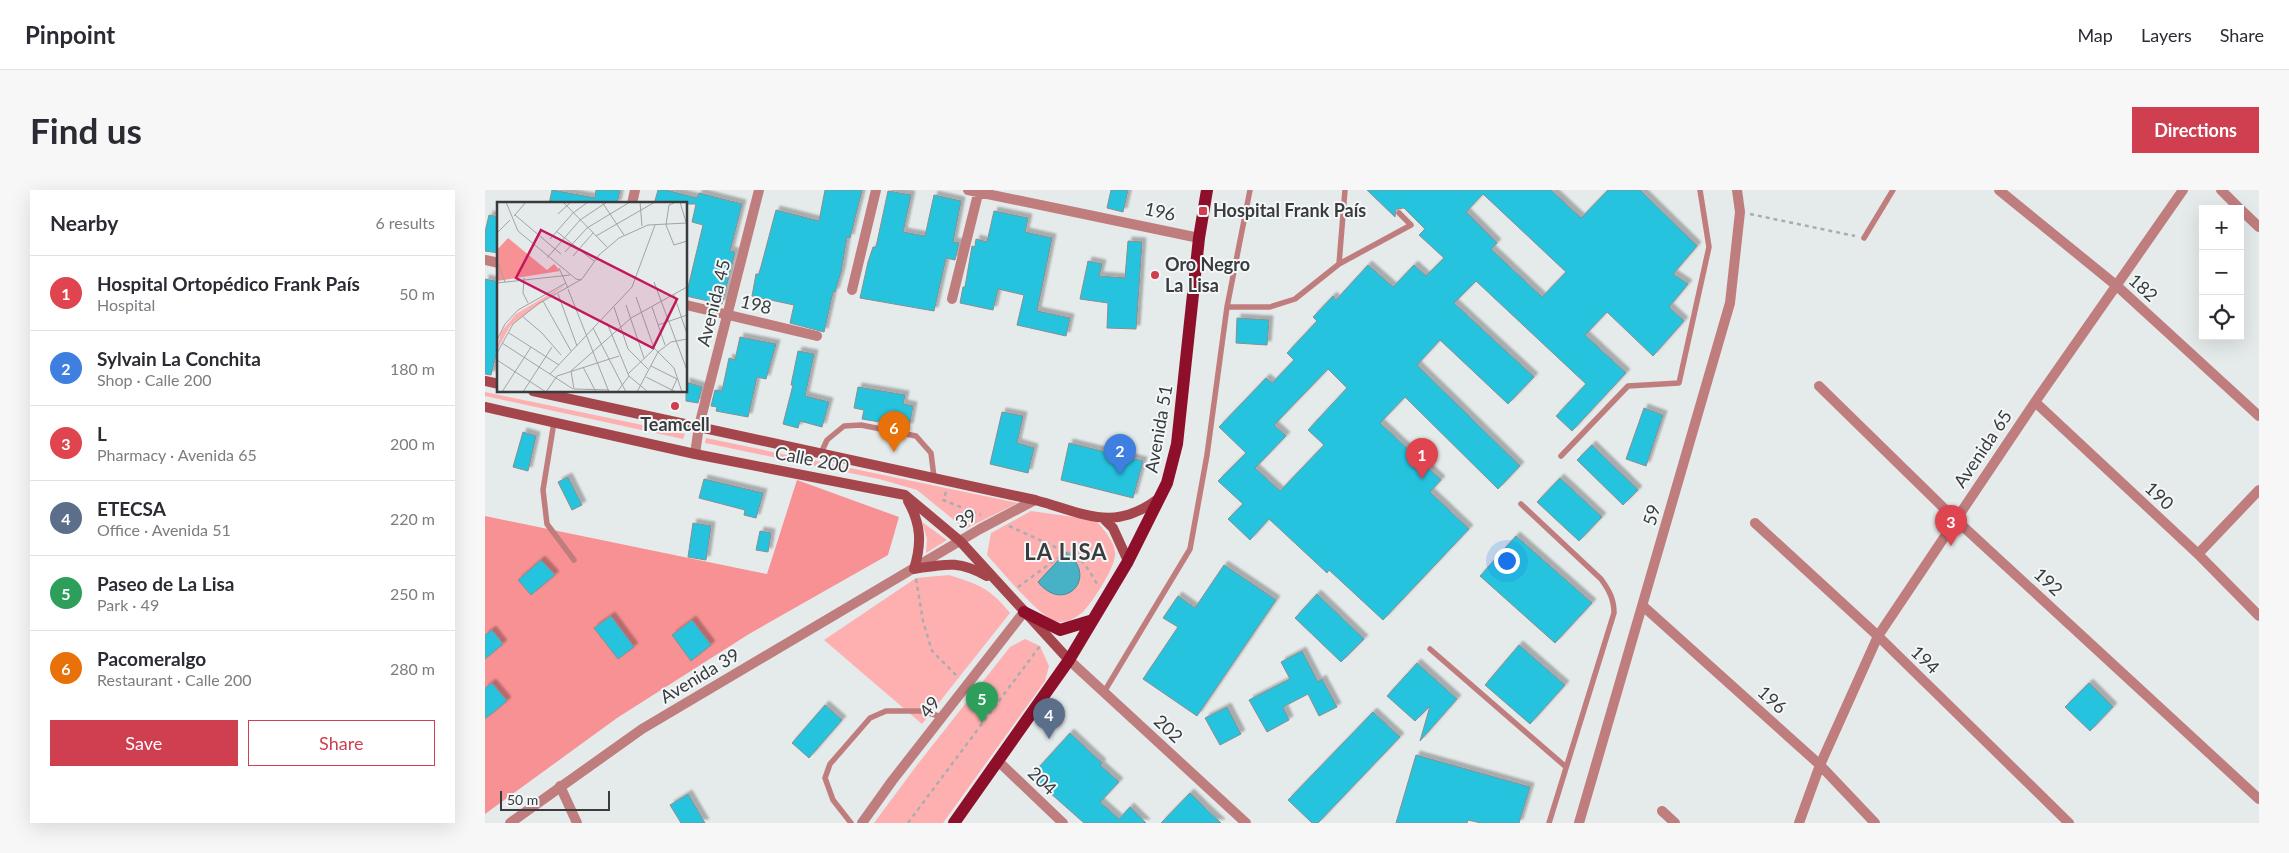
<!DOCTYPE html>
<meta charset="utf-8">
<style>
body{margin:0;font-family:Lato,sans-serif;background:#f7f7f7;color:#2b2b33}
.controls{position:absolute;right:15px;top:15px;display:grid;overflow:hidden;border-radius:0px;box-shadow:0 5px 20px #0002}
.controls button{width:45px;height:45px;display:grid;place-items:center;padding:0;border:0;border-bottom:1px solid #e1e1e2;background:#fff;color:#2b2b33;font:25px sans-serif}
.scale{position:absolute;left:15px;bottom:12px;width:110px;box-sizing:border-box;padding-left:5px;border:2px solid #3a3b3c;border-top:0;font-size:14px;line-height:18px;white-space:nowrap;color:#3a3b3c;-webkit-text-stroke:4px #f3f7f8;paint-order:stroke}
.you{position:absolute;left:1021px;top:370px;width:18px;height:18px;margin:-12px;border:4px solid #fff;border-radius:50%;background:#1a73e8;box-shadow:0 0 0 8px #1a73e833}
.badge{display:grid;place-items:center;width:32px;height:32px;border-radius:50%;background:#cf3f50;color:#fff;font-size:16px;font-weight:700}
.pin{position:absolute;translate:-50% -41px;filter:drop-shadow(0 1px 2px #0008)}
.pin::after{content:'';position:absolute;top:26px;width:18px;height:15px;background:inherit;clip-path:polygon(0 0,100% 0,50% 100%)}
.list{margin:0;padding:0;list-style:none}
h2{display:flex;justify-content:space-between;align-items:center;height:65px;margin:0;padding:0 20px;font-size:21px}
h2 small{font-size:16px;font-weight:400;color:#7c7c81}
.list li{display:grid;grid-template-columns:32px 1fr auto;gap:15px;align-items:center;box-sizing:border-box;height:75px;padding:0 20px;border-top:1px solid #e1e1e2}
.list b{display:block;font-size:19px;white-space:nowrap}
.list p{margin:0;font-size:16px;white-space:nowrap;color:#7c7c81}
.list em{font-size:16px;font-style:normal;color:#7c7c81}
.actions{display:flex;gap:10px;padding:15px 20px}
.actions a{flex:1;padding:11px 0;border:1px solid #cf3f50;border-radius:0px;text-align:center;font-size:18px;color:#cf3f50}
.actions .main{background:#cf3f50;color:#fff}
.icon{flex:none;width:28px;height:28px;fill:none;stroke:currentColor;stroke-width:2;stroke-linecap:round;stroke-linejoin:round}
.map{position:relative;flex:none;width:1774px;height:633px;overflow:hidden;border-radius:0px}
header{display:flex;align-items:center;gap:30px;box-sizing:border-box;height:70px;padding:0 25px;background:#fff;border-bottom:1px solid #e1e1e2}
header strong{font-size:24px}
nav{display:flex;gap:28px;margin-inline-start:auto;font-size:18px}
.intro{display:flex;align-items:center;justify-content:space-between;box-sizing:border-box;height:120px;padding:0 30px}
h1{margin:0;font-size:35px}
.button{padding:12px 22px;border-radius:0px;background:#cf3f50;color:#fff;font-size:18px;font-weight:700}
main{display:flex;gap:30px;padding:0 30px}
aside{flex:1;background:#fff;border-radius:0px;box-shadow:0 5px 20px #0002}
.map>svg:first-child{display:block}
</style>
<header>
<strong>Pinpoint</strong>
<nav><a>Map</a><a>Layers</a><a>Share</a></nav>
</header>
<div class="intro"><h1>Find us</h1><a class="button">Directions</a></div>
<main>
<aside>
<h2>Nearby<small>6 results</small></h2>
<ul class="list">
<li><span class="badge" style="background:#e0444e">1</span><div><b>Hospital Ortopédico Frank País</b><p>Hospital</p></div><em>50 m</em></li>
<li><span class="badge" style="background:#3f7fe0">2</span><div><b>Sylvain La Conchita</b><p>Shop · Calle 200</p></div><em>180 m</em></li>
<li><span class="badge" style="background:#e0444e">3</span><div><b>L</b><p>Pharmacy · Avenida 65</p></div><em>200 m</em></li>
<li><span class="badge" style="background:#5c6f8a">4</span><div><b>ETECSA</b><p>Office · Avenida 51</p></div><em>220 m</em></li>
<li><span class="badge" style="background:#2e9e5b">5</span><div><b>Paseo de La Lisa</b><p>Park · 49</p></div><em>250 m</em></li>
<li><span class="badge" style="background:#e8710a">6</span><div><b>Pacomeralgo</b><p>Restaurant · Calle 200</p></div><em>280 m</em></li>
</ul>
<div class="actions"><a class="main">Save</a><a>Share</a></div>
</aside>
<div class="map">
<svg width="1774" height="633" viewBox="0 0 1774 633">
<defs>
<filter id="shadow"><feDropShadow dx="4" dy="-4" stdDeviation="1" flood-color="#0004"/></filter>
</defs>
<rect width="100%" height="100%" fill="#e5eaeb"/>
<!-- green -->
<path fill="#feb0b1" d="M0 202 200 244 198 249 0 206Z
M221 248 533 313 480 339 432 300 394 289 220 253Z
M546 321 610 330C618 338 629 351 630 362 632 376 607 412 598 422 592 427 582 433 574 432 556 430 516 380 502 365L506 343Z
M437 332 462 350 441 363 442 349Z
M464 385C493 394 505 398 525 423L437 534 339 450 431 388Z
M540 449 555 456 564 476 560 491 458 633H389L432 575 525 457Z"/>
<!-- forest -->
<path fill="#f89194" d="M312 290 414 327 403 365 264 444 132 528 0 624V326L282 384Z"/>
<!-- water -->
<path fill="#47b1c5" stroke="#438e9c" d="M581 362C615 387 579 425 553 392Z"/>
<!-- building -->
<path fill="#27c3de" stroke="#8a8e8e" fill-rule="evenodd" filter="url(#shadow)" d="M67 0 110 8 111 0H135L132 14H64Z
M173 0H181L212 8 214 3 257 14 245 61 250 62 237 114 201 106 218 35 207 32 211 14H169Z
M340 0H377L365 48 362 47 356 82 350 102H348L339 142 305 133 309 115 267 106 271 84H274L291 20 334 31Z
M626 0H643L638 22 622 18Z
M882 0H1066L1096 28 1123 0H1155L1212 56 1188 84 1203 94 1184 117 1199 131 1168 166 1122 122 1100 145 1141 183 1087 241 1071 226 1101 194 991 91 969 113 1049 187 1023 214 955 150 932 175 1035 276 1013 299 920 207 895 233 956 290 945 302 984 339 898 430 844 380 842 383 784 329 765 350 743 329 758 314 733 291 761 263 734 237 781 188 787 193 809 170 802 163 832 131 828 127 848 106 851 110 883 75 908 97 929 75 941 86 959 68 934 45 940 39 919 18 911 19 910 27ZM998 4 1081 82 1057 107 1006 59 1012 53 981 22ZM843 179 862 198 823 240 839 255 795 301 770 278 801 246 789 235Z
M403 1 426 5 418 42 440 46 449 5 476 11 468 52 474 53 470 70 461 68 449 121 375 108 383 72 388 57H391Z
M509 21 543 28 540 42 567 48 552 121 585 128 581 146 532 135 539 105 513 99 508 120 475 113 478 97H480L487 56 490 57 491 49 502 52Z
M4 25 14 27V63L0 61V42Z
M643 51 657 52 651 139 622 138 623 113 595 109 603 71 617 74 614 86 640 88Z
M0 89 14 92V153L6 185 0 184Z
M752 128 784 130 782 155 751 153Z
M255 147 291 154 281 189 272 187 263 227 231 221 232 217 226 216 230 200 237 201 244 168 250 170Z
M313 161 329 164 320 206 344 212 337 237 315 231 313 238 298 234 308 195H306Z
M201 192 217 197 213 213 201 211Z
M373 197 420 205 418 214 428 216 424 237 377 229 379 220 369 218Z
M1159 218 1178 225 1161 276 1141 269Z
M517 222 538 226 532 253 549 258 543 283 505 274Z
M38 242 51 246 43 281 28 277Z
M584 253 658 271 648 308 576 290Z
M1107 255 1153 300 1138 315 1092 270Z
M83 287 97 315 87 320 73 292Z
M1075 288 1117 327 1094 351 1052 312Z
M219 289 278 303 271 328 259 325 260 320 214 308Z
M208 333 226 336 221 370 203 367Z
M275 341 286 343 283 362 271 360Z
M1031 346 1107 413 1070 453 995 386Z
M56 370 70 385 46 405 33 390Z
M739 375 791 410 712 526 658 489 693 437 678 428 693 406 710 418Z
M832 404 879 449 856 472 810 428Z
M126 426 149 457 133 469 109 438Z
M207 430 226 455 206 471 187 445Z
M7 440 18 454 0 469V445Z
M1034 455 1080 495 1045 534 1000 495Z
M817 461 833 492 837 489 852 517 834 526 823 504 798 517 804 530 782 542 764 510 805 489 796 472Z
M932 473 972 509 935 551 945 516 930 531 902 506Z
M7 493 22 511 0 529V498Z
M1604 493 1628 517 1605 541 1580 517Z
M340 515 357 530 324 568 307 553Z
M742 517 756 544 735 555 720 528Z
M888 522 915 547 833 633H827L803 610Z
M585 543 617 573 615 575 634 592 615 612 634 629 645 617 661 633H599L546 586Z
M931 565 1045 597 1034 633H996L983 630 982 633H911Z
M705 603 719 617 736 633H676Z
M203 604 220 633H196L185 615Z"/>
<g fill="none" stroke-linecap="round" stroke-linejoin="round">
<!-- path -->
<path stroke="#a9adae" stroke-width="2.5" stroke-dasharray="4 4" stroke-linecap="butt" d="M1265 24 1370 46
M461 302 458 310 496 325
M524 336 581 362C598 366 605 383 614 397
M431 389 438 431 447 461 474 488
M533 397 581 362
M423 633 555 456"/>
<!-- service -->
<path stroke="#c07d7e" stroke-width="5.5" d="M1379 48 1408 0
M854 74 926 35 914 23
M742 117H785L810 109 854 74 860 0
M69 232 58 300 62 334 89 370
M336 263 342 250 359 236 376 235 431 246 446 263 449 287
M1076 266 1143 196 1194 193 1224 57 1215 0
M1036 314 1116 389C1124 400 1129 409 1129 423L1064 633
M945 459 1081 577
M619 502 705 359 722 265 742 117 765 0
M366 633 348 610 340 588 345 574 385 528 401 521H437L457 527"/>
<!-- minor -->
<path stroke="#c07d7e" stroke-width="10" d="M483 0 714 48
M1514 0 1632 96 1774 226
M1736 0 1755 19
M147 14 150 0
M1755 19 1774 37
M0 70 14 73
M367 100 391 0
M467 109 494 0
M201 115 332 146
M1334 196 1470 329 1774 609
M1550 212 1713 364 1774 426
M1270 333 1393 446 1584 633
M1713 364 1774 300
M1158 416 1335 575 1390 633
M514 572 578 633
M75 596 92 633
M1177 621 1190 633
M377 633 407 591 539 422
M1094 633 1245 113 1255 22 1252 0
M1314 633 1335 575 1393 446 1550 212 1698 0"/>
<!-- tertiary -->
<path stroke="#c07d7e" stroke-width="10" d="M210 264 214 236 274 0
M584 470 761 633
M25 633 157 539 495 339 550 310"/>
<!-- secondary -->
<path stroke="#a5464c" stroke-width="10" d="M0 191 14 194
M48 201 550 310C599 323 628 343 673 309
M0 217 210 264 420 305 475 351 584 470
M423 311C436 334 437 353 429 379 461 374 473 370 502 386
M619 329 628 338 643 371"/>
<!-- primary -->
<path stroke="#8e0f29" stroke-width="12" d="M539 422 575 440 608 430
M469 633 584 470 642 373 682 293 692 254 714 48 722 0"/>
</g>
<!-- markers -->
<g fill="#cf3f50" stroke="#f3f7f8" stroke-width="2">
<rect x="713" y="16" width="10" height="10" rx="2.5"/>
<circle cx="670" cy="85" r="5"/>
<circle cx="190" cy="216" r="5"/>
</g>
<g text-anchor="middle" stroke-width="4" stroke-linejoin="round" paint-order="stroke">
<!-- poi labels -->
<g font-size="18" font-weight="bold" fill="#3a3b3c" stroke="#f3f7f8" text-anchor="start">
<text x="728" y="27">Hospital Frank País</text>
<text x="680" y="81">Oro Negro<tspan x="680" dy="21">La Lisa</tspan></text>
<text x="190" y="241" text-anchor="middle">Teamcell</text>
</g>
<!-- street labels -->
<g font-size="18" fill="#3a3b3c" stroke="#f3f7f8">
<text transform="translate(675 22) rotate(12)" y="6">196</text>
<text transform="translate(1658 98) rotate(42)" y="6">182</text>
<text transform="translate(229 113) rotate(-76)" y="6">Avenida 45</text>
<text transform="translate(271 115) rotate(14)" y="6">198</text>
<text transform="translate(674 239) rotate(-80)" y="6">Avenida 51</text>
<text transform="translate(1498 259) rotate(-56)" y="6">Avenida 65</text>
<text transform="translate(327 270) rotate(11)" y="6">Calle 200</text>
<text transform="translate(1674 306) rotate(43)" y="6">190</text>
<text transform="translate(1167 325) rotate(-74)" y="6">59</text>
<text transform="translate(481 329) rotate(-30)" y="6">39</text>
<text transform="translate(1563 392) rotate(43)" y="6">192</text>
<text transform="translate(1440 470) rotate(44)" y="6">194</text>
<text transform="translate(215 486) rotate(-31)" y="6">Avenida 39</text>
<text transform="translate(1287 510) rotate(42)" y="6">196</text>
<text transform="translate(445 517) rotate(-52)" y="6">49</text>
<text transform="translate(683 539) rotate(43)" y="6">202</text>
<text transform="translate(557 591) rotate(44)" y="6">204</text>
</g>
<!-- district labels -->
<g font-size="22" font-weight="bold" letter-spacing="1" fill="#3a3b3c" stroke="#f3f7f8">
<text x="581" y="370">LA LISA</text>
</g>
</g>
<!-- overview -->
<g transform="translate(12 12)">
<rect width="190" height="190" fill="#e5eaeb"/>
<path d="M68 83 13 124 0 148 4 130 19 112Z" fill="#feb0b1"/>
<path d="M11 36 50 68 57 62 63 69 0 79V48Z" fill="#f89194"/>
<path fill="none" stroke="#a1a4a5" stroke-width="1" d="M9 0 21 29 79 77 84 78M66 0 110 45M105 0 127 33M143 0 145 24M179 0 172 3 169 23 177 43 190 39M183 0 189 20M61 12 74 0M18 13 64 52M17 14 29 0M59 29 97 59M0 31 13 18M99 34 158 0M53 37 76 11 91 0M68 50 90 26 133 0M76 54 96 31M50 56 83 18 110 0M0 58 8 80M62 66 71 86M27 76 26 91 31 101M157 80 190 168M0 81 73 73M71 87 112 190M61 92 80 144M177 93 190 132M139 95 157 146 177 166 185 190M46 99 74 149M129 103 147 156M117 105 131 147 151 167M155 105 168 143M25 114 45 131 64 153M110 121 132 174 151 190M161 123 190 113M96 126 129 190M12 131 62 163M0 138 8 122 21 108 69 81M5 141 76 187M0 151 16 122 41 102 85 77 102 53 122 36 151 23 190 21M0 158 49 190M154 164 180 177 174 190M86 165 99 190M74 169 134 116 190 85M74 169 77 187M53 172 135 85 158 23M131 172 157 147M149 175 179 190M77 187 112 188M5 190 34 145M26 190 55 145M49 190 60 174 122 154M120 190 132 174M140 190 161 150 174 140 190 137"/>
<path fill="#c2185b" fill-opacity="0.15" stroke="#c2185b" stroke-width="2.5" d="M44 28 180 97 156 146 19 76Z"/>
<rect width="190" height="190" fill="none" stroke="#3a3b3c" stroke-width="2.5"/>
</g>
</svg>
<div class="controls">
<button>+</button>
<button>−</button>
<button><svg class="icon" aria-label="locate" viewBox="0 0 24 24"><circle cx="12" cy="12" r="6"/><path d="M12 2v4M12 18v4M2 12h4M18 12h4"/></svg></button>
</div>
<div class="scale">50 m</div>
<div class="you"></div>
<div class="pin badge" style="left:937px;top:289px;background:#e0444e">1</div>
<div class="pin badge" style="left:635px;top:285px;background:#3f7fe0">2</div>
<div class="pin badge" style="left:1466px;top:356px;background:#e0444e">3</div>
<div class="pin badge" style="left:564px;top:549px;background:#5c6f8a">4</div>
<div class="pin badge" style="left:497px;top:533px;background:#2e9e5b">5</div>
<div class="pin badge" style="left:409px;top:262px;background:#e8710a">6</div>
</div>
</main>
